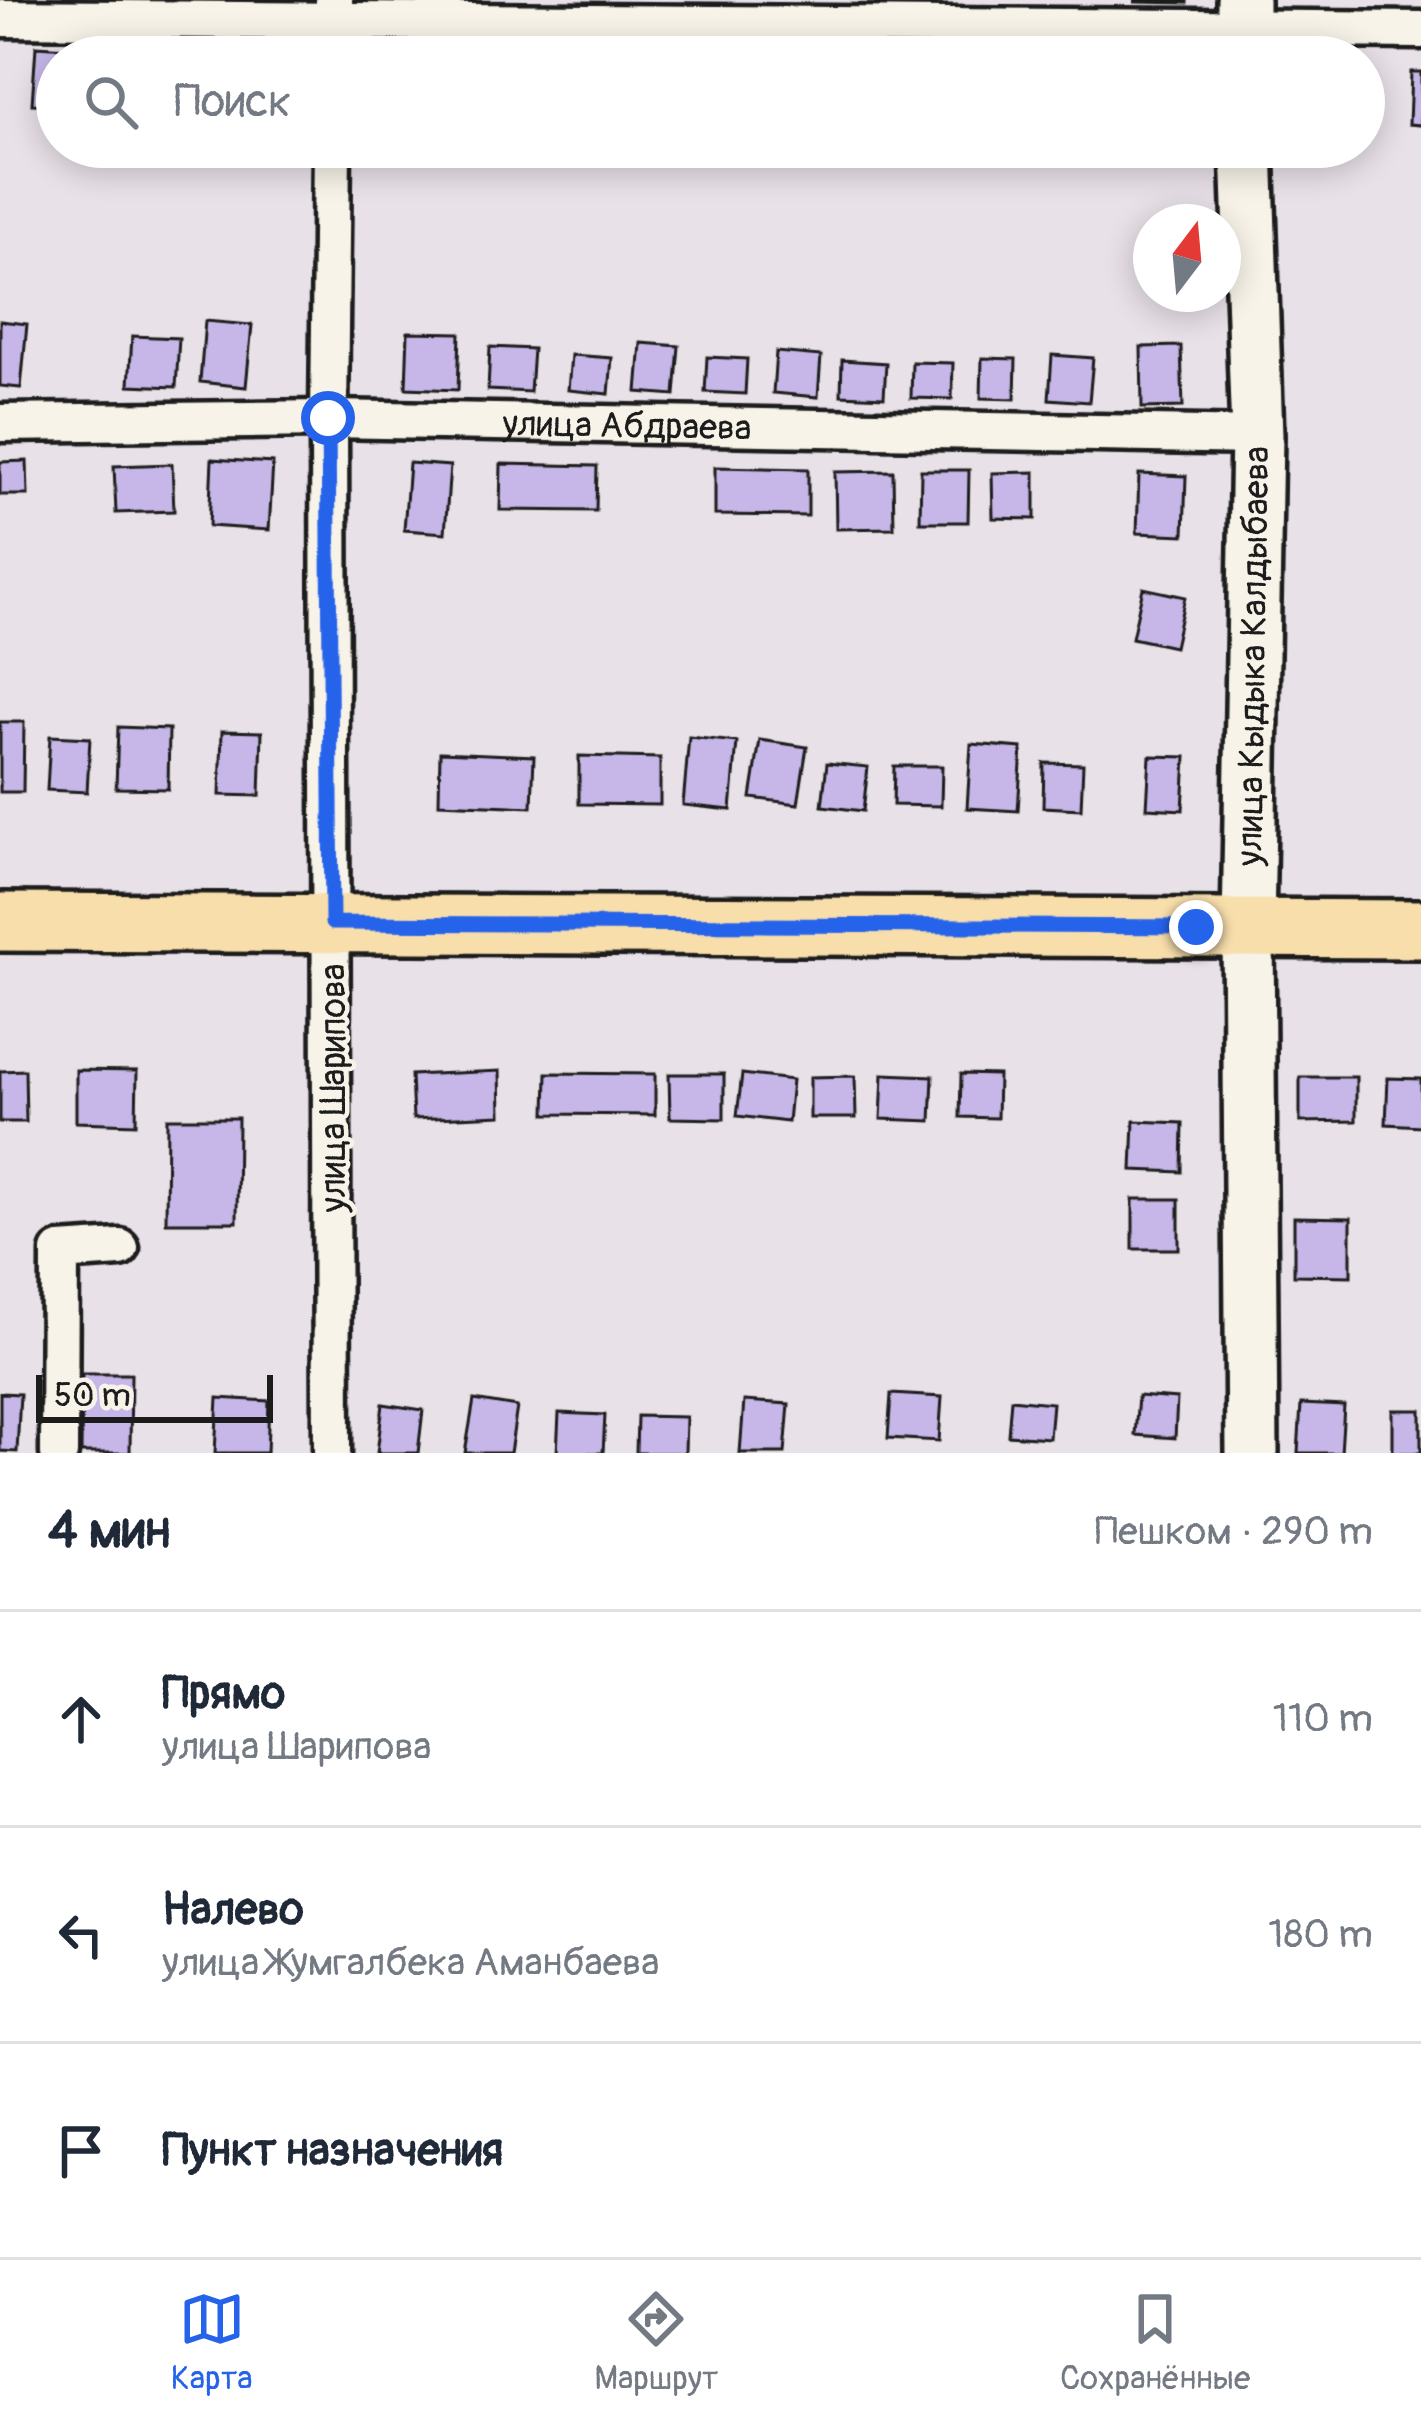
<!DOCTYPE html>
<html lang="ru">
<meta charset="utf-8">
<style>
body{margin:0;font-family:Pangolin,sans-serif;background:#f6f6f7;color:#1f2937}
.compass{position:absolute;left:1133px;top:204px;width:108px;height:108px;border-radius:50%;background:#fff;box-shadow:0 6px 30px #0003;rotate:16deg}
.scale{position:absolute;left:36px;bottom:30px;width:237px;box-sizing:border-box;padding-left:12px;border:6px solid #1c1c1c;border-top:0;font-size:33px;line-height:42px;white-space:nowrap;color:#1c1c1c;-webkit-text-stroke:9px #f7f3e8;paint-order:stroke}
.stop{position:absolute;width:36px;height:36px;margin:-27px;border:9px solid #2563eb;border-radius:50%;background:#fff}
.stop.end{background:#2563eb;border-color:#fff;box-shadow:0 3px 12px #0008}
.list{margin:0;padding:0;list-style:none}
h2{display:flex;justify-content:space-between;align-items:center;height:156px;margin:0;padding:0 48px;font-size:51px}
h2 small{font-size:39px;font-weight:400;color:#747a83}
.list li{display:grid;grid-template-columns:78px 1fr auto;gap:36px;align-items:center;box-sizing:border-box;height:216px;padding:0 48px;border-top:3px solid #e0e1e3}
.list b{display:block;font-size:45px;white-space:nowrap}
.list p{margin:0;font-size:39px;white-space:nowrap;color:#747a83}
.list em{font-size:39px;font-style:normal;color:#747a83}
.icon{flex:none;width:66px;height:66px;fill:none;stroke:currentColor;stroke-width:2;stroke-linecap:round;stroke-linejoin:round}
.map{position:relative;flex:none;width:1421px;height:1453px;overflow:hidden}
.search{position:absolute;background:#fff;box-shadow:0 6px 30px #0003;left:36px;right:36px;top:36px;height:132px;display:flex;align-items:center;gap:30px;box-sizing:border-box;padding:0 42px;border-radius:66px;color:#747a83;font-size:45px}
.sheet{height:804px;background:#fff}
nav{display:flex;justify-content:space-around;align-items:center;box-sizing:border-box;height:168px;border-top:3px solid #e0e1e3;background:#fff;font-size:33px;color:#747a83}
nav a{display:grid;justify-items:center;gap:6px}
nav .on{color:#2563eb}
.map>svg:first-child{display:block}
</style>
<div class="map">
<svg width="1421" height="1453" viewBox="0 0 1421 1453">
<rect width="100%" height="100%" fill="#e8e1e8"/>
<filter id="ink" filterUnits="userSpaceOnUse"><feTurbulence type="fractalNoise" baseFrequency=".00833" numOctaves="2"/><feDisplacementMap in="SourceGraphic" scale="24" xChannelSelector="R" yChannelSelector="G"/><feConvolveMatrix kernelMatrix="1 2 1 2 8 2 1 2 1" color-interpolation-filters="sRGB"/></filter>
<g filter="url(#ink)">
<!-- building -->
<path fill="#c6b7e8" stroke="#1c1c1c" stroke-width="3" d="M1135 0H1187V3L1135 2Z
M36 46 84 49 83 57H57V105L32 104Z
M107 48 164 51V57H106Z
M1411 72H1421V125L1409 124Z
M0 321 27 324 21 388 0 386Z
M205 321 252 325 246 387 200 382Z
M408 332 460 333 458 390 406 388Z
M132 336 179 338 176 387 129 385Z
M641 343 679 346 675 395 637 392Z
M1181 346 1183 407 1142 408 1141 347Z
M490 347 533 349 530 392 488 390Z
M776 352 821 356 818 397 773 393Z
M571 355 612 358 609 394 568 390Z
M1052 355 1093 358 1089 402 1049 399Z
M707 357 747 359 745 394 705 392Z
M982 358 1016 359 1015 399 981 398Z
M842 360 886 363 884 397 841 395Z
M912 362 953 363 952 399 911 398Z
M212 459 273 463 269 530 209 526Z
M27 461 28 495H0V462Z
M409 463 450 466 445 533 404 530Z
M172 464 174 511 116 513 114 466Z
M501 464 597 466 596 511 500 510Z
M715 467 808 469V516L715 515Z
M921 470H969L968 522H920Z
M893 471 894 528 836 529 835 472Z
M1035 472V519L993 518 992 473Z
M1139 474 1186 476 1184 535 1137 533Z
M1143 588 1185 597 1174 647 1132 638Z
M0 722H24L23 792H0Z
M118 727 169 729 168 789 116 788Z
M222 731 262 732 260 796 220 795Z
M50 736 90 738 87 792 47 790Z
M689 737 737 742 731 810 683 805Z
M760 740 807 747 798 804 751 798Z
M971 744 1022 748 1018 811 967 808Z
M440 752 534 756 532 807 439 803Z
M579 756 660 758V805L579 804Z
M1150 756 1186 757 1183 810 1147 808Z
M827 763 868 767 863 811 822 806Z
M1044 763 1083 764 1081 809 1043 807Z
M894 766H942L941 806 893 805Z
M25 1070 26 1122H0V1071Z
M76 1070 137 1071 136 1124 76 1122Z
M500 1071 501 1115 413 1119 411 1075Z
M547 1073 655 1074V1115L546 1114Z
M669 1074H724V1119L670 1118Z
M742 1074 792 1080 788 1122 737 1116Z
M883 1074 933 1076 931 1121 881 1119Z
M961 1074 998 1075 997 1118 960 1117Z
M855 1076 856 1118H810V1077Z
M1300 1077H1356V1121L1300 1122Z
M1388 1078 1421 1079V1126L1386 1124Z
M167 1118H238L237 1222H166Z
M1134 1121 1183 1123 1182 1172 1132 1170Z
M1133 1199H1179V1249H1133Z
M1294 1217 1351 1218V1276L1294 1275Z
M82 1374H131L130 1453H81Z
M0 1393 20 1394 17 1452 0 1451Z
M891 1394 942 1397 939 1441 888 1438Z
M1138 1396 1177 1399 1175 1438 1135 1435Z
M218 1398 269 1401 267 1453H215Z
M1011 1399 1052 1403 1049 1438 1008 1435Z
M474 1400 517 1407 510 1453H465Z
M744 1401 789 1404 785 1453H740Z
M383 1404 423 1410 418 1453H377Z
M1301 1404 1344 1406 1341 1453H1298Z
M1393 1410H1421V1453H1393Z
M559 1413 605 1415 603 1453H557Z
M637 1416 686 1417 685 1453H636Z"/>
<g fill="none" stroke-linecap="round" stroke-linejoin="round">
<defs>
<g id="street">
<path d="M0 18 1421 30"/>
<path d="M333 57 334 0"/>
<path id="s1" d="M0 423 329 419 1257 436"/>
<path d="M59 1453 60 1252 120 1248"/>
<path d="M332 1453 329 419 332 147"/>
</g>
<path id="secondary" d="M1243 0V57
M1247 147 1257 436 1248 928 1252 1453"/>
<path id="primary" d="M0 922 1421 929"/>
</defs>
<!-- street casing -->
<use href="#street" stroke="#1c1c1c" stroke-width="45"/>
<!-- secondary casing -->
<use href="#secondary" stroke="#1c1c1c" stroke-width="60"/>
<!-- primary casing -->
<use href="#primary" stroke="#1c1c1c" stroke-width="66"/>
<!-- street -->
<use href="#street" stroke="#f7f3e8" stroke-width="36"/>
<!-- secondary -->
<use href="#secondary" stroke="#f7f3e8" stroke-width="51"/>
<!-- primary -->
<use href="#primary" stroke="#f8deab" stroke-width="57"/>
</g>
</g>
<g fill="none" stroke-linecap="round" stroke-linejoin="round" filter="url(#ink)">
<!-- route -->
<path stroke="#2563eb" stroke-width="15" d="M328 418 332 923 1196 927"/>
</g>
<g text-anchor="middle" stroke-width="9" stroke-linejoin="round" paint-order="stroke">
<!-- street labels -->
<g font-size="36" fill="#1c1c1c" stroke="#f7f3e8">
<text dy="13" stroke="none"><textPath href="#s1" startOffset="627">улица Абдраева</textPath></text>
<text transform="translate(1252 656) rotate(-89)" y="13">улица Кыдыка Калдыбаева</text>
<text transform="translate(332 1088) rotate(-90)" y="13">улица Шарипова</text>
</g>
</g>
</svg>
<svg class="compass" viewBox="-18 -18 36 36"><path d="M0-13l5 13h-10z" fill="#e53935"/><path d="M0 13l5-13h-10z" fill="#747a83"/></svg>
<div class="scale">50 m</div>
<div class="stop" style="left:328px;top:418px"></div>
<div class="stop end" style="left:1196px;top:927px"></div>
<div class="search"><svg class="icon" aria-label="search" viewBox="0 0 24 24"><circle cx="10" cy="10" r="6"/><path d="M15 15l6 6"/></svg>Поиск</div>
</div>
<section class="sheet">
<h2>4 мин<small>Пешком · 290 m</small></h2>
<ul class="list">
<li><svg class="icon" aria-label="ahead" viewBox="0 0 24 24"><path d="M12 20V5M6 11l6-6 6 6"/></svg><div><b>Прямо</b><p>улица Шарипова</p></div><em>110 m</em></li>
<li><svg class="icon" aria-label="left" viewBox="0 0 24 24"><path d="M17 20v-9H6M10 6l-5 5 5 5"/></svg><div><b>Налево</b><p>улица Жумгалбека Аманбаева</p></div><em>180 m</em></li>
<li><svg class="icon" aria-label="arrive" viewBox="0 0 24 24"><path d="M6 21V4h12l-3 4 3 4H6"/></svg><div><b>Пункт назначения</b></div></li>
</ul>
</section>
<nav>
<a class="on"><svg class="icon" aria-label="map" viewBox="0 0 24 24"><path d="M3 6l6-2 6 2 6-2v14l-6 2-6-2-6 2zM9 4v14M15 6v14"/></svg>Карта</a>
<a><svg class="icon" aria-label="directions" viewBox="0 0 24 24"><path d="M12 3l9 9-9 9-9-9zM9 14v-3h6M13 9l2 2-2 2"/></svg>Маршрут</a>
<a><svg class="icon" aria-label="saved" viewBox="0 0 24 24"><path d="M7 4h10v16l-5-4-5 4z"/></svg>Сохранённые</a>
</nav>
